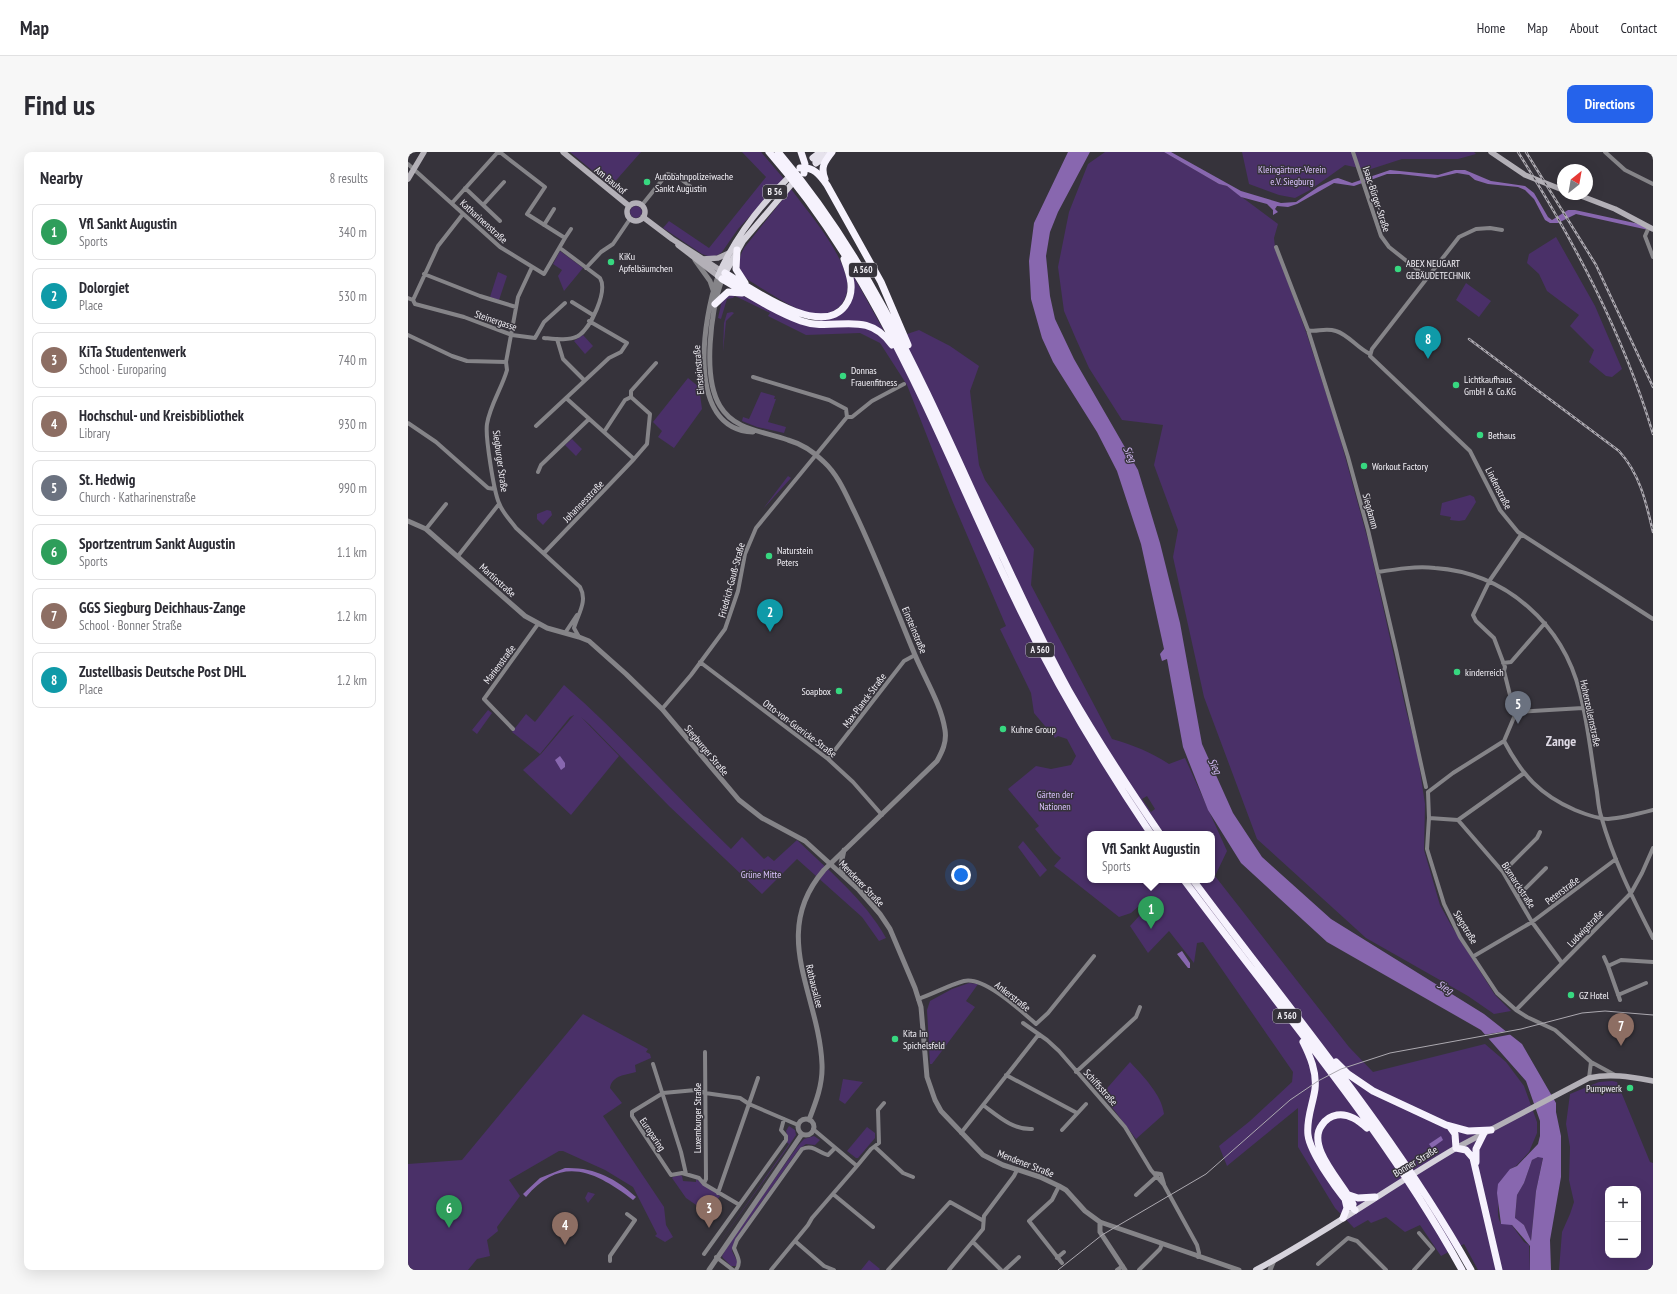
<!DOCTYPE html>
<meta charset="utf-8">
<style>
body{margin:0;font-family:"PT Sans Narrow",sans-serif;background:#f7f7f7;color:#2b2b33}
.controls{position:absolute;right:12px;bottom:12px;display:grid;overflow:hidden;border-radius:8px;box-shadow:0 4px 16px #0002}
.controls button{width:36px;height:36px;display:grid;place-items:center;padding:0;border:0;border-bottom:1px solid #e1e1e2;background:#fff;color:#2b2b33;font:20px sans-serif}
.compass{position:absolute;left:1149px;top:12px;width:36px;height:36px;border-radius:50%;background:#fff;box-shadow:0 4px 16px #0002;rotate:31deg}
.you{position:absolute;left:553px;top:723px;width:14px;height:14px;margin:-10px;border:3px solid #fff;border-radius:50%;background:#1a73e8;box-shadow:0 0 0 6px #1a73e833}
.badge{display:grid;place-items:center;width:26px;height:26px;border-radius:50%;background:#2563eb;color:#fff;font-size:13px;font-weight:700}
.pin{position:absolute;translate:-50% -33px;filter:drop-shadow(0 1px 2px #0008)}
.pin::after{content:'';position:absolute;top:21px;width:14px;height:12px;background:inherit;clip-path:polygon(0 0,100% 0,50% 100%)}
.popup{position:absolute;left:679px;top:679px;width:128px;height:52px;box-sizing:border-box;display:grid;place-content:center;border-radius:8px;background:#fff;filter:drop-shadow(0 1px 3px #0005);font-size:13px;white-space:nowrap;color:#7c7c81}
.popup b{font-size:15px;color:#2b2b33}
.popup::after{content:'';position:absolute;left:50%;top:100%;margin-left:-8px;border:8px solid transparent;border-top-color:#fff}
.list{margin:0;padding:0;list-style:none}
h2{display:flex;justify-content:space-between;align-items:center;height:52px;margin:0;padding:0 16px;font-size:17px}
h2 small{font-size:13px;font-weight:400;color:#7c7c81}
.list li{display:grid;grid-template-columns:26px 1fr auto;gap:12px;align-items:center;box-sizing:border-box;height:56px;margin:0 8px 8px;padding:0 8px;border:1px solid #e1e1e2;border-radius:8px}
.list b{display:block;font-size:15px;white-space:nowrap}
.list p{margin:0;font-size:13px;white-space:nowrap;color:#7c7c81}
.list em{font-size:13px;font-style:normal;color:#7c7c81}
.map{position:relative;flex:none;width:1245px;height:1118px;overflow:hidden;border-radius:8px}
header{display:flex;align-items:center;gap:24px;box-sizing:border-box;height:56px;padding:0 20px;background:#fff;border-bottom:1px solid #e1e1e2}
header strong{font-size:19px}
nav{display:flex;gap:22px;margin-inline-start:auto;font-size:14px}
.intro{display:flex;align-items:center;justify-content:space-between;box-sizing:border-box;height:96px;padding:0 24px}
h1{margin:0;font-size:28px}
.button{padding:10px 18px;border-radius:8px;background:#2563eb;color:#fff;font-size:14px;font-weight:700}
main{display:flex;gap:24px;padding:0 24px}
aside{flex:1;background:#fff;border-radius:8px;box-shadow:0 4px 16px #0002}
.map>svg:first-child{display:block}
</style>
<header>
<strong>Map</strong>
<nav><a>Home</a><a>Map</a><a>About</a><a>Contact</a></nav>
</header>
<div class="intro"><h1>Find us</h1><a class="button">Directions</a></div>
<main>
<aside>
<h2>Nearby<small>8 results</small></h2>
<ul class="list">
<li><span class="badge" style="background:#2e9e5b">1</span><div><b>Vfl Sankt Augustin</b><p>Sports</p></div><em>340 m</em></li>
<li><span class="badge" style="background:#0f9aa8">2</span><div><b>Dolorgiet</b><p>Place</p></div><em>530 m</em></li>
<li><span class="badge" style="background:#8d6e63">3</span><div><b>KiTa Studentenwerk</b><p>School · Europaring</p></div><em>740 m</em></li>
<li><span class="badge" style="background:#8d6e63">4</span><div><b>Hochschul- und Kreisbibliothek</b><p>Library</p></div><em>930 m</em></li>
<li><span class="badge" style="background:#6b7280">5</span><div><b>St. Hedwig</b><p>Church · Katharinenstraße</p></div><em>990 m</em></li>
<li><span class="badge" style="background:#2e9e5b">6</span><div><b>Sportzentrum Sankt Augustin</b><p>Sports</p></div><em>1.1 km</em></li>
<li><span class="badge" style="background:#8d6e63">7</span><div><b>GGS Siegburg Deichhaus-Zange</b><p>School · Bonner Straße</p></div><em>1.2 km</em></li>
<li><span class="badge" style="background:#0f9aa8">8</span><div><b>Zustellbasis Deutsche Post DHL</b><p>Place</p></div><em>1.2 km</em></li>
</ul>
</aside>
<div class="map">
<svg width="1245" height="1118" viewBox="0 0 1245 1118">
<rect width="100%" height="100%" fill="#36333b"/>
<!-- green -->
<path fill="#4a3068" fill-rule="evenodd" d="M162 0H233L203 34Z
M334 0H353L376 27 330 77 314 100 310 103 302 105 294 102 255 76 261 69 301 96 358 25Z
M697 0H756L811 32 819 34 870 72 866 86 867 95 898 180 929 275 961 392 998 558 1009 599 1017 652 1016 698 1032 753 1043 773 1087 843 1103 859 1086 862 1060 844 958 786 849 687 796 545 765 405 770 378 746 313 755 273 714 268 681 216 668 187 656 159 650 115 661 60 680 12Z
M834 0H1066L1068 2 1050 7H994L960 18 937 13 902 38 887 46 871 43 841 32Z
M383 37C400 60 431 96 438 124 441 134 440 144 433 153 427 160 416 164 406 163 391 161 353 136 339 127 328 118 330 107 336 96Z
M222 60a6 6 0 1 1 12 0a6 6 0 1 1-12 0Z
M1148 85 1187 154 1214 217 1204 225 1198 224 1181 210 1186 198 1162 174 1171 163 1139 139 1131 122 1119 111 1121 102Z
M152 99 175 116 156 139 150 124 154 118 145 112Z
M90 120 99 124 91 148 82 145Z
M445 123 476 179 470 176 404 168 422 167 434 160Z
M1058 131 1083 149 1071 165 1048 148Z
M331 142 385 168 443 173 460 176 478 189 511 178 542 194 571 214 562 239 571 313 577 328 626 397 623 433 704 587C725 593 743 600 761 612L777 606 819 699 807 724 941 895 965 920 1077 892 1098 910 1116 934 1129 970V981L1121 1000 1108 1014 1102 1017C1097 1033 1084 1056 1093 1072H1103L1116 1090 1121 1093 1122 1118H1070L1056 1092 1033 1104 1012 1073 997 1080 978 1065 963 1071 960 1068 946 1076 927 1056 890 995V956L819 1014 811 994 842 969 884 930 885 920 795 790 789 791 786 811 761 779 740 801 722 774 743 751 740 746 723 761 711 765 654 720 646 714 653 706 647 701 627 677 631 674 600 637 628 614 643 617 663 613 668 604 659 587 650 584 647 586 626 561 623 541 592 477 598 474 544 348 499 233 472 191 452 181 398 183 360 164 362 161 327 144 325 146 319 147 313 167 310 166C315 148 311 144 331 142ZM739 644 747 657 743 660 734 647ZM682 682H804V728H682Z
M324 160 326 161 318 169 315 200 316 171 319 161Z
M175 183 185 194 177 202 166 189Z
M280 226 291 235 294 257 266 296 250 285 254 279 245 270Z
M353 240 367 244 366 247H368L360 270 378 275 376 281 349 275 334 269 335 265 341 267Z
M164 287 174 297 168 304 157 293Z
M380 324 383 326 355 357Z
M1062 343 1066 345 1068 350 1057 368 1051 369 1042 368 1043 365 1032 363 1034 351Z
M139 358 143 359 144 363 135 373 129 367V362Z
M156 533C215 584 266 643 323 697L334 685 356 707 360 704 366 709 389 688C421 719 456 747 478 786L471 789 454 765 389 707 354 742 261 654 182 573 173 565 211 604 163 663 115 618 133 602 166 563 162 565 132 602 104 580 118 562 127 570Z
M80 558 84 561 69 582 64 578Z
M615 689 639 718 632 725 610 695Z
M561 831 570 832 558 849 567 855 524 912H522L519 858 522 849 544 837Z
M175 862 240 897 238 900 242 902 243 906 227 913 228 920C218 923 204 923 202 936L214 951 195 964 256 1055 258 1073 265 1085 257 1090 247 1084 249 1082 225 1035 197 1018 155 999H151L101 1028 112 1044 89 1075 90 1079 79 1088 82 1104 69 1107 60 1118H0V1012L54 1008Z
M722 910C735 924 754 943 756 962L728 987 694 942Z
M435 927 455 930 437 952 431 948Z
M1204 929 1209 930 1242 1010 1245 1011V1118H1151L1154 1080 1162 1062 1166 1050 1161 1028 1162 995 1158 972 1162 942 1191 930ZM1200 1037H1230V1103H1200Z
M381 974 387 978 388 983 380 995 300 1107 381 992 378 990 380 985 378 979Z
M459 975 467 981V986L450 1006H448L439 999Z
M406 984 412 988 407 993 398 992 391 997 328 1086 324 1099 330 1111 328 1114H323L315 1106 314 1104 324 1087 389 995 396 987Z
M1130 1005H1135L1128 1039 1123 1089 1116 1073 1107 1067 1109 1043 1116 1031 1124 1008Z
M272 1023 274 1024 275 1029 288 1030V1027L312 1044 298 1064 294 1057 278 1046 264 1026 265 1025Z
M180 1040 187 1042 180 1051 177 1046Z
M461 1108 472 1117 471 1118H453Z"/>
<!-- water -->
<path fill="#8867af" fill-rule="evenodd" d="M660 0H682L650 60 642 80 638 104 642 144 647 167 666 207 730 318 752 391 772 471 794 592 825 661 854 705 923 767 1076 862 1114 892 1148 951V960L1153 984V1025L1142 1088 1143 1118H1122V1094L1104 1073 1093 1072 1089 1041 1090 1032 1102 1017 1109 1014 1130 992 1132 984V969L1118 929 1073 878 919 790 833 711 800 658 775 595 759 507 754 509 752 502 756 497 733 392 709 319 689 280 645 210 634 186 623 147 621 109 626 71ZM1130 1005 1135 1006 1128 1039 1123 1089 1116 1073 1107 1066 1109 1043 1116 1031 1124 1008Z
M756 0H763L833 39 873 51 888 50 910 35 926 27 930 26 944 31 982 18 1030 23 1047 18H1057L1083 29 1117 34 1126 41 1140 65 1144 68 1160 58H1167L1245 75V79L1168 62 1150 71H1142L1137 68 1126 47 1117 38 1110 35 1080 32 1067 28 1061 23 1049 21 1027 26 992 22H979L946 34 926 31 889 52 880 55 869 54 867 57 870 60 865 63V58L859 52 833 45 819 34 811 32Z
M152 604 157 611V615L153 618 147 608Z
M774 799 782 811V816H780L769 802Z
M1033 984 1035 988 1024 996 1021 992Z
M157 1016C186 1015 207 1026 228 1045L225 1048C188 1020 154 1002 118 1045L115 1042 132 1026Z"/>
<!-- pier -->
<path fill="#36333b" d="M1100 879 1105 882 1079 887 1075 883Z"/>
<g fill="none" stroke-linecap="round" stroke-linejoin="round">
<!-- minor -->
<path stroke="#858488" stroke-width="4" d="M945 0 973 84 981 95 1015 122 1017 128
M1197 0 1217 18 1245 32
M0 12 92 95 136 122 157 86 119 62 137 35 93 1H89L44 51
M57 36 92 69
M75 53 96 30
M234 53 259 22 267 23 282 34
M136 73 146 57
M1241 75 1237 84 1245 105
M1094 78 1082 76 1068 77 1051 85 964 197 962 204 1062 299 1092 358 1110 380 1245 467
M157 86 163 77
M868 95 900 178 940 305 960 378 988 498 1018 635
M124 115 110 145 98 210 99 218C94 236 82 253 79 272 77 284 86 340 91 351 94 360 102 368 108 376L172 435C180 449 170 462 166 476L171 485
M178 116 193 100 205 92 222 67
M16 122 72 144 108 155
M0 146 5 148 7 152 56 165 104 183 127 186 136 170 157 151
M5 148 30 94 55 62
M164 150 185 163
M900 178C908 181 916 175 928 179 941 183 949 196 962 202
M0 183 44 204 59 209 98 210
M136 186C147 187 160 189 170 184 183 176 200 139 192 126L152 96
M149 187 155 207 176 228
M223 245V239L248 211
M439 265H444L464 249 496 232
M0 271 28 290 80 336 87 337
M128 274 201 206 213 200 219 191 181 169
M196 280 217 248 223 245 242 262 239 292 226 307
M130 320 133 313 181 267
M18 377 38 352
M1113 383 1082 428 1065 463 1068 469 1086 486 1097 515 1096 519 1107 563 1096 589C1114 623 1132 643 1167 658 1177 662 1190 667 1200 667 1215 666 1230 662 1245 658
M136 401 226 307 158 246
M50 404 91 352
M970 420C989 417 1008 414 1027 416 1098 421 1155 472 1172 541 1180 572 1183 603 1188 634 1190 644 1190 655 1193 664 1205 707 1225 747 1245 786
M157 481 169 463
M292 510 420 607 445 630 474 663
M1095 511 1103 510 1137 471
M254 557 283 523 317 477 330 439 337 402 348 376 439 265 438 257 421 248 345 225
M1107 560 1175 556
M105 577 76 547 130 472
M420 607 496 509 507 503
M1020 640 1021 666 1019 697 1036 752 1052 785 1089 841 1108 858 1119 865 1147 878 1183 910 1207 923
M1020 640 1045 621 1096 589
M1021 666 1050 668 1116 621
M1050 668 1095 720 1124 770 1154 811
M1095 720 1129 686 1132 680
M1110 744 1138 716
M1066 804 1124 770 1208 707
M1196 805 1200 814
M1210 843 1238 831
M510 847C525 842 541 833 556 829 576 824 613 859 628 872L640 861 686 804
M1212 848 1200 814 1213 808 1245 810
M1108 858 1223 741 1234 721 1245 696
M615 871 639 888 651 899 717 975 743 1018 756 1033 789 1093 791 1101 790 1105
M245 912 273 1000 278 1022
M668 920 728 865 732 855
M598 923 669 961
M1181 926 1183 910
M575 953C590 964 605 978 624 977
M405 977 449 1014 463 997 471 991 470 958 476 951
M654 978 678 952
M553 981 631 882
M467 995 495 1021 505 1025
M746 1021 753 1022 756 1032
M296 1031 298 1027 297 900
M651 1034 644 1048 621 1069 654 1111
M310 1041 350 926
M425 1042 465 1075
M728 1043 749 1024
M330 1052 296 1032 291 1026 274 1021 263 1023 224 964V960L255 941 288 938 297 941 332 946 341 952 390 973
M387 1089 416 1114 426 1118
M565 1090 593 1118
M296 1102 378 988V984L373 978 376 967
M308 1105 325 1118
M649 1106 656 1100
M202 1109V1104L227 1068 219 1062
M910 1112 940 1086 949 1089 978 1118
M328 1118C334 1110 329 1104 326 1096L329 1088 394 997C406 992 410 1001 420 1003L427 996
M363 1118 400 1073 404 1066 449 1014
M480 1118 542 1050 574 1068
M541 1118 575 1077 576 1064 606 1024 609 1018
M597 1118 611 1105
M709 1118 715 1114
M731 1118 752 1097 754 1092
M1006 1118 1025 1097 1011 1081"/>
<!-- tertiary -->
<path stroke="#858488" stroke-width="5" d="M287 108 302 129 305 138
M310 124C295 166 277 277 345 280
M314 127C303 159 294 225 312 254 327 279 356 279 380 288 394 292 406 300 416 310 431 324 438 343 447 361 469 407 487 455 507 503 517 527 533 552 537 578 539 590 534 600 529 609L416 718C361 782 411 842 414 912 415 932 408 950 401 968
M0 369 18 377 117 464 139 476 171 485 181 489 218 522 254 557 331 648 354 666 397 689 451 738 472 762 482 777 507 836 513 855 519 925 527 948 533 959 575 1003 595 1013 632 1025 651 1034 658 1038 677 1059 692 1070 831 1118
M435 723 433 712 436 698
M390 975a8 8 0 1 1 16 0a8 8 0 1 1-16 0Z
M692 1070V1080L717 1118
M301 1118 394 982
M862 1118 866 1108"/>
<!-- secondary -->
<path stroke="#b3b0b7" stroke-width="5.5" d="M155 0 221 54
M1083 0 1117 23 1155 38
M0 27 16 0
M1168 42 1207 57 1245 77
M219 60a9 9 0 1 1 18 0a9 9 0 1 1-18 0Z
M235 65 264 87 312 118
M270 93 310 124
M295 107 310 106 321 101
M1048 996 1181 926C1203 921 1223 925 1245 929"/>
<!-- primary -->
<path stroke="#d6d3dc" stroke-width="6" d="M383 23C354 51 326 87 310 124L314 127 335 89 388 27
M848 1118C917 1081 980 1036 1048 996"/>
<!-- trunk -->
<path stroke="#e6e2ec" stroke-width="7" d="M405 6 413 0
M408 11 423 0"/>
<!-- motorway -->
<path stroke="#f6f2fd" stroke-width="7" d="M361 0C475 130 533 294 607 447 647 531 691 605 743 682
M370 0C473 120 528 264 595 405 616 450 637 496 661 539 689 588 720 635 752 682
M393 0 397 12 396 21
M392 16C405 14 412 23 419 33L473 130 500 193
M417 27C412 15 417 9 424 0
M329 98 328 117 337 131
M317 121C343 136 412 187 437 154 448 139 442 123 436 107
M314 127C340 142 366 159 393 169 426 181 458 156 484 193
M307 152 320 140 334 141
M776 728C871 856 977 978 1054 1118
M785 728C880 856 985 979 1063 1118
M895 890C902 904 909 920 907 937 905 952 898 967 900 983 902 1001 933 1045 947 1058
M928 910 940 922 965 939 1038 973 1060 979 1083 978
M1042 975 1047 982 1048 996 1058 998 1065 1006 1091 1118
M1068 1010V997L1076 981
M941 1043 950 1046 967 1045
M945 1052C936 1032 897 995 914 973 918 967 923 964 929 963 941 961 951 969 959 976
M935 1066 939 1056 937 1047"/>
<!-- tram -->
<path stroke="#aca9b0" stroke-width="1" d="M650 1118 694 1083 798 1022 882 948 910 929 933 917 982 901 1113 877 1174 861 1197 859 1245 863"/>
<defs>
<path id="rail" d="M1110 0C1166 89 1215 181 1245 282
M1118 0 1188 113 1245 235
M1061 187 1211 299C1232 322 1238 350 1245 380"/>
</defs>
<!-- rail casing -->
<use href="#rail" stroke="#aca9b0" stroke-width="2.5"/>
<!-- rail -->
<use href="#rail" stroke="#36333b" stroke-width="1" stroke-dasharray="3" stroke-linecap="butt"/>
</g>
<!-- markers -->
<g fill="#37d880" stroke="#36333b" stroke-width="1.5">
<circle cx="239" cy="30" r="4"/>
<circle cx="203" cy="110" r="4"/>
<circle cx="990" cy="117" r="4"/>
<circle cx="435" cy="224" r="4"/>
<circle cx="1048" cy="233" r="4"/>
<circle cx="1072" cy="283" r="4"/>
<circle cx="956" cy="314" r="4"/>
<circle cx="361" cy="404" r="4"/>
<circle cx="1049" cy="520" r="4"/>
<circle cx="431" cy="539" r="4"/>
<circle cx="595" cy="577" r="4"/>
<circle cx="1163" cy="843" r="4"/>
<circle cx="487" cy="887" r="4"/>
<circle cx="1222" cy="936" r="4"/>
</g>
<g text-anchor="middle" stroke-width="3" stroke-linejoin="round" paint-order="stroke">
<!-- shield labels -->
<g fill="#36333b" stroke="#bab8bf" stroke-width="1">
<rect x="355" y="33" width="24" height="14" rx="3"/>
<rect x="441" y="111" width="28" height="14" rx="3"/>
<rect x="618" y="491" width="28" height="14" rx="3"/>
<rect x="865" y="857" width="28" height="14" rx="3"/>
</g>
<g font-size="9" font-weight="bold" fill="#f3f1f7">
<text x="367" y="43">B 56</text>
<text x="455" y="121">A 560</text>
<text x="632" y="501">A 560</text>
<text x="879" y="867">A 560</text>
</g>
<!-- park labels -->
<g font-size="10" fill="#dbc2fe" stroke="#36333b">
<text x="884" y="21">Kleingärtner-Verein<tspan x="884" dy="12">e.V. Siegburg</tspan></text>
<text x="647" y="646">Gärten der<tspan x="647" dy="12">Nationen</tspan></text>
<text x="353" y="726">Grüne Mitte</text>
</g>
<!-- poi labels -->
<g font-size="10" fill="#f3f1f7" stroke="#36333b" text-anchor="start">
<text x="247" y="28">Autobahnpolizeiwache<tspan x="247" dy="12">Sankt Augustin</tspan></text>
<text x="211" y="108">KiKu<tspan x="211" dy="12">Apfelbäumchen</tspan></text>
<text x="998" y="115">ABEX NEUGART<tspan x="998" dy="12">GEBÄUDETECHNIK</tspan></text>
<text x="443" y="222">Donnas<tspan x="443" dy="12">Frauenfitness</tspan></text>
<text x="1056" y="231">Lichtkaufhaus<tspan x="1056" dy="12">GmbH &amp; Co.KG</tspan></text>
<text x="1080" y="287">Bethaus</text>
<text x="964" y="318">Workout Factory</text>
<text x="369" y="402">Naturstein<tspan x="369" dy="12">Peters</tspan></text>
<text x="1057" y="524">kinderreich</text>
<text x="423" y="543" text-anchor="end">Soapbox</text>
<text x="603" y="581">Kuhne Group</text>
<text x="1171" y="847">GZ Hotel</text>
<text x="495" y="885">Kita Im<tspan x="495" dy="12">Spichelsfeld</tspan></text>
<text x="1214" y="940" text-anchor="end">Pumpwerk</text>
</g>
<!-- street labels -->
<g font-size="10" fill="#f3f1f7" stroke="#36333b">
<text transform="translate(203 28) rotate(39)" y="4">Am Bauhof</text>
<text transform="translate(969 47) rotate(72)" y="4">Isaac-Bürger-Straße</text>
<text transform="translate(76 69) rotate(42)" y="4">Katharinenstraße</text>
<text transform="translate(88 168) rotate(19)" y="4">Steinergasse</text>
<text transform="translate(290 218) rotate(-95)" y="4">Einsteinstraße</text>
<text transform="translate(93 309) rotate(82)" y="4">Siegburger Straße</text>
<text transform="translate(1091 336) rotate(63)" y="4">Lindenstraße</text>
<text transform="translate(175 349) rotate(-46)" y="4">Johannesstraße</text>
<text transform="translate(963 359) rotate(75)" y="4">Siegdamm</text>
<text transform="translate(90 428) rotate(42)" y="4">Martinstraße</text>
<text transform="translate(323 428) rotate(-75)" y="4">Friedrich-Gauß-Straße</text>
<text transform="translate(507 478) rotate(67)" y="4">Einsteinstraße</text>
<text transform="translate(91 512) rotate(-53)" y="4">Marienstraße</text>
<text transform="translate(456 548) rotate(-53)" y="4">Max-Planck-Straße</text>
<text transform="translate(1183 561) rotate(78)" y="4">Hohenzollernstraße</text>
<text transform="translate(392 576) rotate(37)" y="4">Otto-von-Guericke-Straße</text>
<text transform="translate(299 598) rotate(50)" y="4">Siegburger Straße</text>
<text transform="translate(454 731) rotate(46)" y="4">Mendener Straße</text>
<text transform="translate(1111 733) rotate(57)" y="4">Bismarckstraße</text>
<text transform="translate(1154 738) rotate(-37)" y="4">Peterstraße</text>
<text transform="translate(1058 775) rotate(59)" y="4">Siegstraße</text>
<text transform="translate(1177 776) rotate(-46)" y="4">Ludwigstraße</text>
<text transform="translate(407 834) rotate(76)" y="4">Rathausallee</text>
<text transform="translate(605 844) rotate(38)" y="4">Ankerstraße</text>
<text transform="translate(693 935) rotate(48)" y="4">Schiffsstraße</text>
<text transform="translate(289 966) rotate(-90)" y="4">Luxemburger Straße</text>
<text transform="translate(245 982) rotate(56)" y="4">Europaring</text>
<text transform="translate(1007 1009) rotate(-31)" y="4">Bonner Straße</text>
<text transform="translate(618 1011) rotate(21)" y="4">Mendener Straße</text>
</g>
<!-- water labels -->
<g font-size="11" font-style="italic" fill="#d3baf5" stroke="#36333b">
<text transform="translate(722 302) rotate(65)" y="4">Sieg</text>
<text transform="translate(807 614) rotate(64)" y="4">Sieg</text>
<text transform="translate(1037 835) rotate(30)" y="4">Sieg</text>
</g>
<!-- district labels -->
<g font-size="14" font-weight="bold" fill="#ddd9e4" stroke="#36333b">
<text x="1153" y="594">Zange</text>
</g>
</g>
</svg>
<div class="controls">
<button>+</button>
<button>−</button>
</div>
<svg class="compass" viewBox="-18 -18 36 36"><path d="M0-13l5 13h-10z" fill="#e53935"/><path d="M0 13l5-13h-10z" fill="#7c7c81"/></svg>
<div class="you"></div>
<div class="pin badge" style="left:743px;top:777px;background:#2e9e5b">1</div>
<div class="popup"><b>Vfl Sankt Augustin</b>Sports</div>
<div class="pin badge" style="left:362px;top:480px;background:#0f9aa8">2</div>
<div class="pin badge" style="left:301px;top:1076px;background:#8d6e63">3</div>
<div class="pin badge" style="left:157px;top:1093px;background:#8d6e63">4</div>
<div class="pin badge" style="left:1110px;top:572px;background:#6b7280">5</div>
<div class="pin badge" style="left:41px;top:1076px;background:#2e9e5b">6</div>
<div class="pin badge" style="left:1213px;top:894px;background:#8d6e63">7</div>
<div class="pin badge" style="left:1020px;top:207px;background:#0f9aa8">8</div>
</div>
</main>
